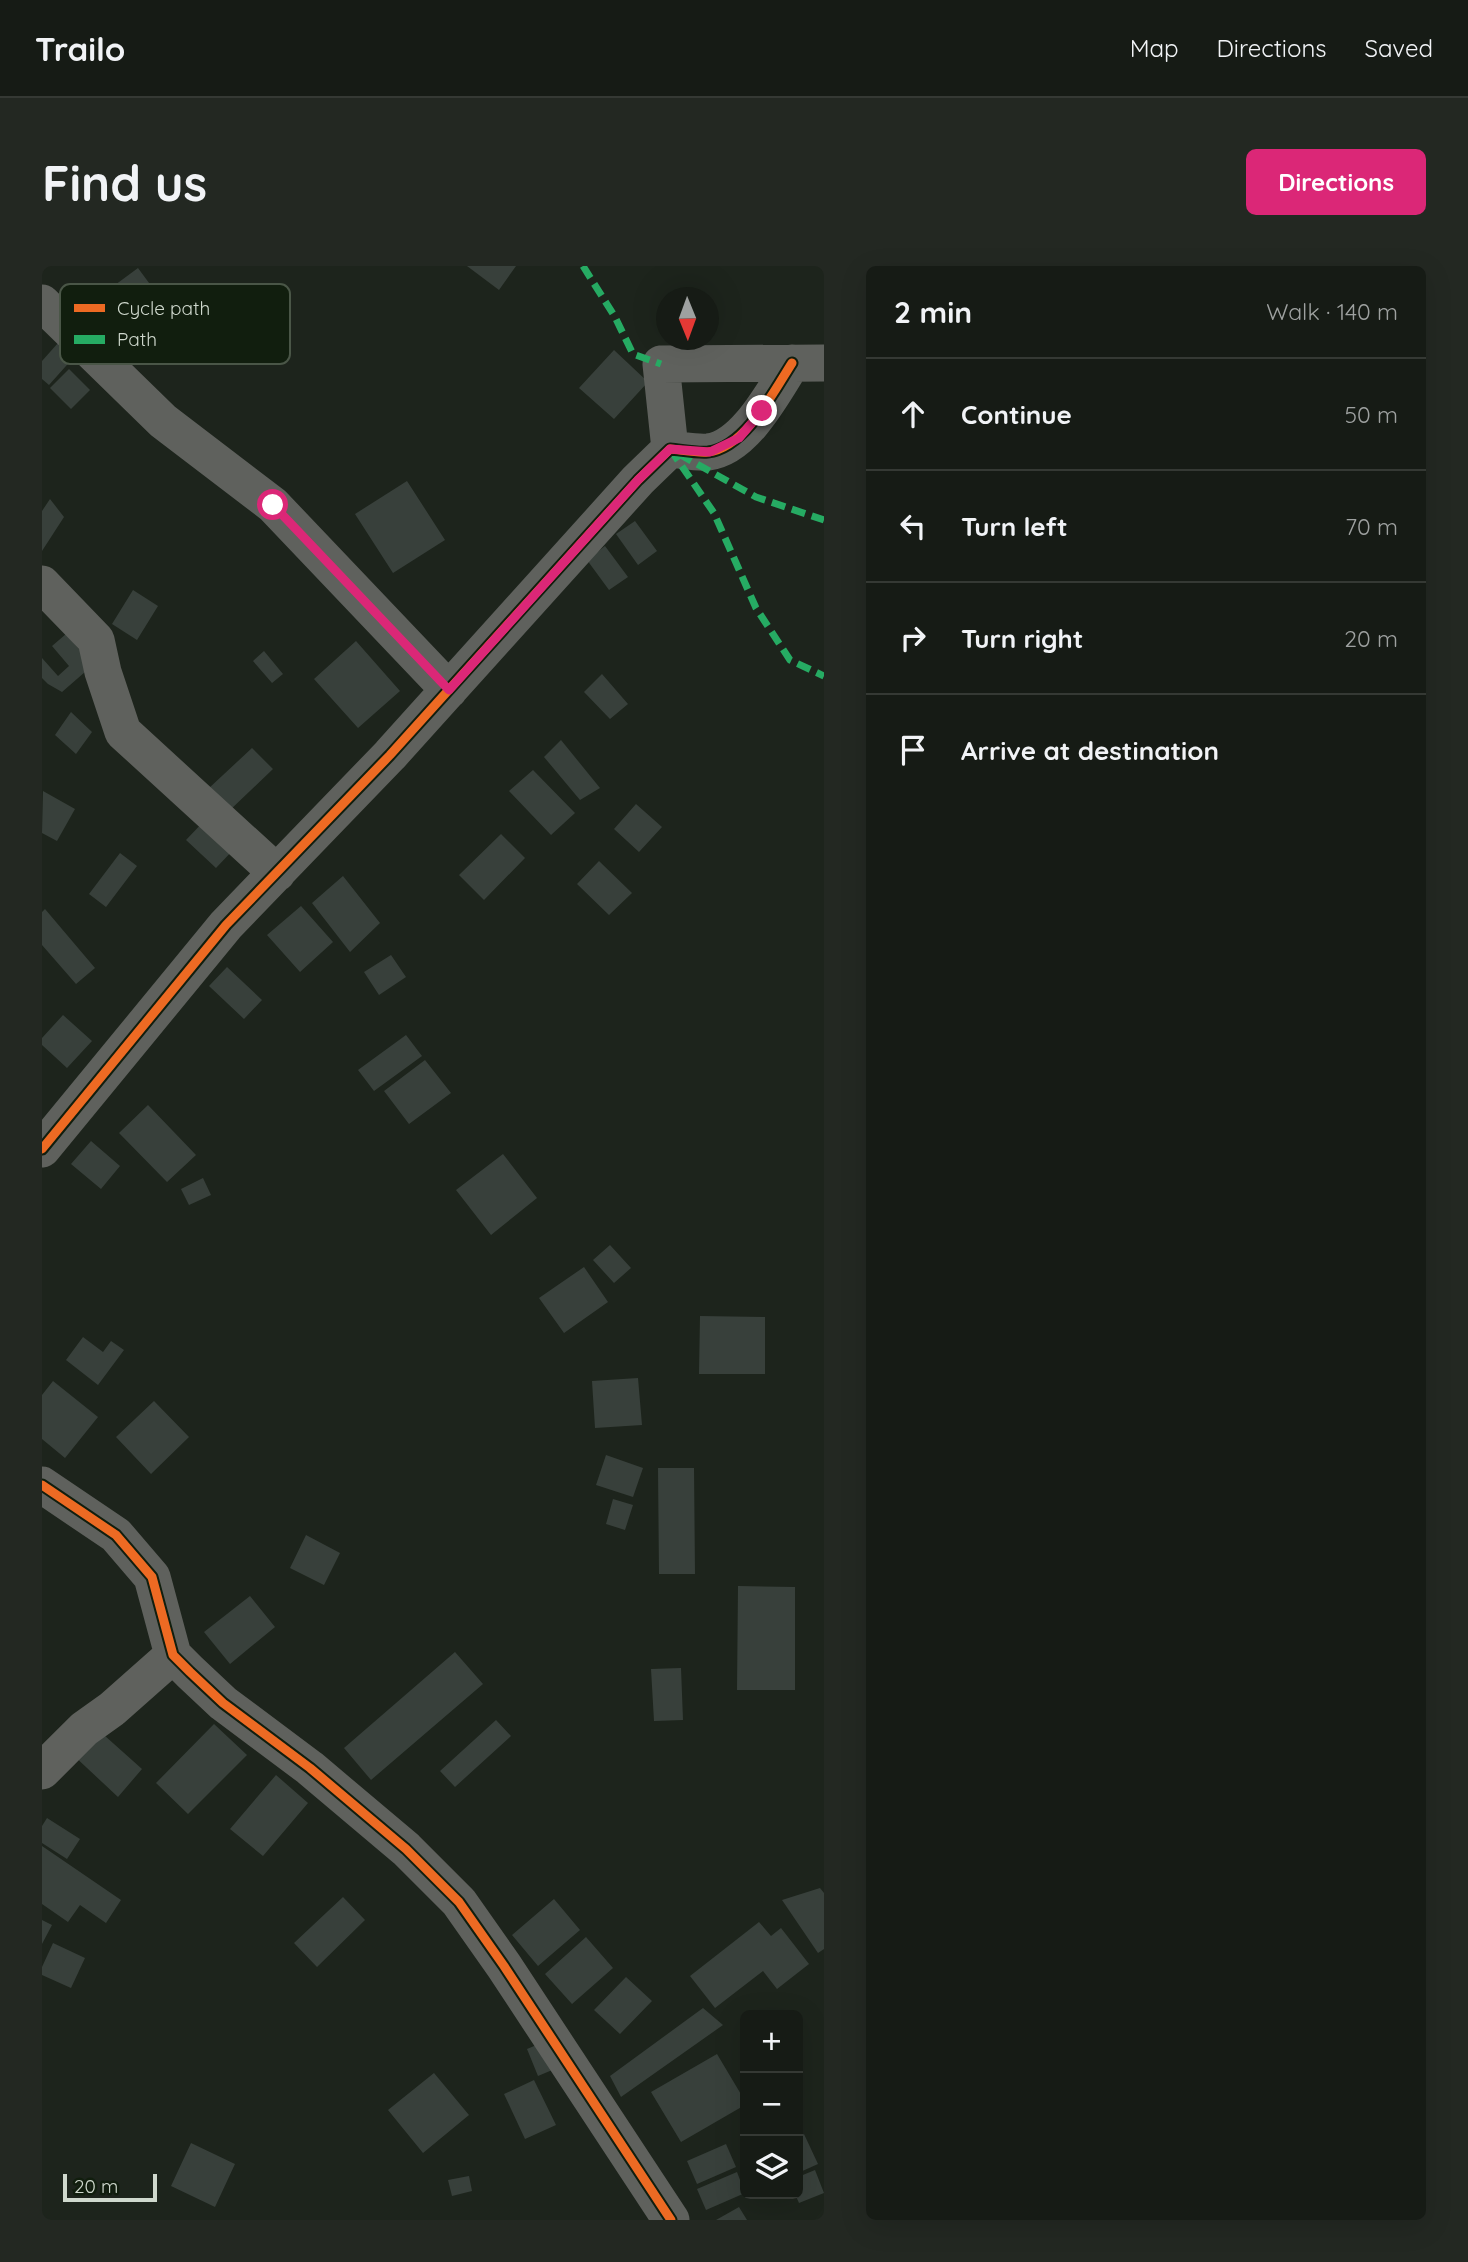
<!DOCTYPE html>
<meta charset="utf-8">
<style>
body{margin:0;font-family:Quicksand,sans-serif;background:#232822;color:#f1f3f6}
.controls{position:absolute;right:21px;bottom:21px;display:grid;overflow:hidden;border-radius:10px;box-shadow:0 7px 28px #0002}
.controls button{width:63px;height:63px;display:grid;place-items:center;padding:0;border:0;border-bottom:2px solid #353934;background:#161b15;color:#f1f3f6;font:35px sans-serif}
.compass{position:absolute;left:614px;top:21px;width:63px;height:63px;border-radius:50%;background:#161b15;box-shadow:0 7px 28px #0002;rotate:179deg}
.scale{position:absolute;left:21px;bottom:18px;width:94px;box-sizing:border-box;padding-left:7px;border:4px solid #cfd8cd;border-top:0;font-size:19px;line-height:24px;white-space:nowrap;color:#cfd8cd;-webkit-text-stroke:5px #111e0e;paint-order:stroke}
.stop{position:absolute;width:21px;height:21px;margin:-16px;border:5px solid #db2777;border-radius:50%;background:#fff}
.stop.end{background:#db2777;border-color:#fff;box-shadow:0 2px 7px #0008}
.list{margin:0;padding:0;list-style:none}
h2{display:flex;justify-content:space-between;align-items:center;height:91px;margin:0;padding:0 28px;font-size:30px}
h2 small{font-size:23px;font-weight:400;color:#9ea1a0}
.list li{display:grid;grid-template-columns:46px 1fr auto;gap:21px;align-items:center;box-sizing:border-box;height:112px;padding:0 28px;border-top:2px solid #353934}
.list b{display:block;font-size:26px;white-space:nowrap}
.list em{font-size:23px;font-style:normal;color:#9ea1a0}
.icon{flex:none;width:38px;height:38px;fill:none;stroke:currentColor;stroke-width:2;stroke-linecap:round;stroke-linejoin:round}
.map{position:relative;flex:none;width:782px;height:1954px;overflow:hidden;border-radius:10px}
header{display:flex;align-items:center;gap:42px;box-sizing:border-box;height:98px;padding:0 35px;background:#161b15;border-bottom:2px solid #353934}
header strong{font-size:33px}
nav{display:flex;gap:38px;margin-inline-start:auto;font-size:24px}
.intro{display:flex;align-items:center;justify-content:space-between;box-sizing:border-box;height:168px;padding:0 42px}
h1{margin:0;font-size:49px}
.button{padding:18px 32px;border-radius:10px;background:#db2777;color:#fff;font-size:24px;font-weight:700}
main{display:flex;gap:42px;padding:0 42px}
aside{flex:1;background:#161b15;border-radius:10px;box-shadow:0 7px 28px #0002}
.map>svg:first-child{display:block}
</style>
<header>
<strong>Trailo</strong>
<nav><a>Map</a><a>Directions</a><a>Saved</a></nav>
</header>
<div class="intro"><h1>Find us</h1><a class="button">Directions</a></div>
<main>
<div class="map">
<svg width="782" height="1954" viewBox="0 0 782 1954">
<rect width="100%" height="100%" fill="#1d241c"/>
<!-- building -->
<path fill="#38403b" d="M425 0H474L457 24Z
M96 2 124 40 82 71 54 33Z
M16 77 32 91 7 119 0 113V95Z
M572 84 606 116 572 153 537 122Z
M27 103 48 124 29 143 8 122Z
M365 215 403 274 351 307 313 248Z
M8 233 22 251 0 285V245Z
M593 255 615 285 596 299 574 268Z
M563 280 586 311 567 324 545 294Z
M91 324 116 340 95 374 70 358Z
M24 368 51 399 20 426 6 418 0 412V392L16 410 27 400 10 380Z
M314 375 358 425 316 462 272 413Z
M222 385 241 408 230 417 211 395Z
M560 408 586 438 568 453 542 426Z
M29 446 50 466 34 488 13 469Z
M519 474 558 522 538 534 502 491Z
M210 482 231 503 187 545 166 523Z
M491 504 533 547 509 569 467 525Z
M1 525 33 543 15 575 0 567Z
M594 538 620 561 597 586 572 563Z
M164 553 194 581 174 602 144 574Z
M459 568 483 592 442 634 417 609Z
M78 587 95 600 64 641 47 628Z
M557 595 590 627 567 649 535 618Z
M301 610 338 657 308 686 270 637Z
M259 640 291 676 258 706 225 669Z
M3 643 53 702 34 718 0 679V646Z
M349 689 364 711 337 729 322 706Z
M185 701 220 734 202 753 167 720Z
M21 749 50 775 25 802 0 779V772Z
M364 769 380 790 332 825 316 804Z
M383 794 409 827 367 858 342 825Z
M106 839 154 889 125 916 77 867Z
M49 875 78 900 59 923 29 898Z
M461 888 495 932 449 969 414 924Z
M161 912 169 929 147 939 139 923Z
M568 979 589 1002 572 1017 551 994Z
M542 1001 566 1036 522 1067 497 1032Z
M658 1050 723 1051V1108H657Z
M41 1071 61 1086 69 1075 82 1084 56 1119 24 1094Z
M596 1112 600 1159 553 1162 550 1115Z
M11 1115 56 1151 23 1192 0 1173V1129Z
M112 1135 147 1171 109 1208 74 1171Z
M564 1189 601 1202 591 1231 554 1219Z
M616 1202H652L653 1308H617Z
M571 1233 591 1239 583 1264 564 1258Z
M264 1269 298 1287 282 1319 248 1302Z
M696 1320 753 1321V1424H695Z
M208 1330 233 1361 188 1398 162 1366Z
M413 1386 441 1418 329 1514 302 1482Z
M639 1402 641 1454 612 1455 609 1403Z
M454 1454 469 1470 413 1521 398 1505Z
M172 1458 205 1489 146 1548 114 1517Z
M53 1461 100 1503 76 1531 29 1487Z
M234 1509 266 1537 221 1590 188 1563Z
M5 1552 38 1573 25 1593 0 1577V1560Z
M0 1580 79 1634 64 1657 38 1639 26 1656 0 1638Z
M778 1622 782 1627V1683L776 1687 740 1634Z
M301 1631 323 1654 275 1701 252 1677Z
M512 1633 538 1664 496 1700 470 1669Z
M0 1654 10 1659 0 1678Z
M717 1656 729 1670 739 1662 767 1698 735 1723 721 1705 673 1742 648 1710Z
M544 1671 571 1702 530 1738 503 1708Z
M11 1677 43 1692 29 1722 0 1709V1701Z
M584 1711 610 1735 578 1768 552 1744Z
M661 1742 681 1759 579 1831 568 1810Z
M504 1775 515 1802 496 1810 485 1783Z
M675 1788 703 1835V1839L639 1876 609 1826Z
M392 1807 427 1849 381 1887 346 1844Z
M492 1814 514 1859 483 1873 462 1828Z
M762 1868 776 1898 756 1907V1871Z
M149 1877 193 1898 173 1941 129 1920Z
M684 1878 694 1901 655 1918 645 1895Z
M773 1904 782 1927 757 1937 753 1928H756V1911Z
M695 1906 703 1927 664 1944 655 1923Z
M427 1910 430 1925 410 1930 406 1914Z
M697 1941 705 1954H674Z"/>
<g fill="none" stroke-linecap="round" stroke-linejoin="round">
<!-- street -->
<path stroke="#5f615d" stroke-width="37" d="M0 37 121 155 231 239 407 424
M628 183 619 98 782 97
M0 318 54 374 61 406 81 466 235 607
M0 883 184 659 348 489 596 214 628 183C640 184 654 187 666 186 703 182 732 125 750 97
M0 1219 74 1269 110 1311 131 1389 148 1406 181 1437 268 1502 364 1583 417 1636 462 1700 629 1954
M0 1505 42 1463 70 1443 131 1389"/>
<!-- quiet -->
<path stroke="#26ab63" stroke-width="7" stroke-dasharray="14 7" stroke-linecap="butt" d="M541 0 573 51 591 88 619 98
M628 183 672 247 714 342 748 394 782 410
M637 188 714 231 782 254"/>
<defs>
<path id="cycleway" d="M0 883 184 659 348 489 596 214 628 183C640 184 654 187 666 186 703 182 732 125 750 97
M0 1219 74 1269 110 1311 131 1389 148 1406 181 1437 268 1502 364 1583 417 1636 462 1700 629 1954"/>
</defs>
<!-- cycleway casing -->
<use href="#cycleway" stroke="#111e0e" stroke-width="13"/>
<!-- cycleway -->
<use href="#cycleway" stroke="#ed6a23" stroke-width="9"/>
</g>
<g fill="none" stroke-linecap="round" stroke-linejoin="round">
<!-- route -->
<path stroke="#db2777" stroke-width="9" d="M231 239 407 424 596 214 628 183 668 186 697 172 720 145"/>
</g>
<!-- legend -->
<rect x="18" y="18" width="230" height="80" rx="10" fill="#111e0e" stroke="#4a5647" stroke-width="2"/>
<rect x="32" y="38" width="31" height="8" fill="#ed6a23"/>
<rect x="32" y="69" width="31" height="9" fill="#26ab63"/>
<g font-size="19" fill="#cfd8cd">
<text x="75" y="49">Cycle path</text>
<text x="75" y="80">Path</text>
</g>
</svg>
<div class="controls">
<button>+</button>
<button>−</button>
<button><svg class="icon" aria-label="layers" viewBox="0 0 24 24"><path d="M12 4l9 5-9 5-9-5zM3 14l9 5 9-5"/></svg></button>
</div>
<svg class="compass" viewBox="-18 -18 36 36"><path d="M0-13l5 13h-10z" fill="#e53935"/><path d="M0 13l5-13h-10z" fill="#9ea1a0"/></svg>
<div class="scale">20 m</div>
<div class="stop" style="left:231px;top:239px"></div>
<div class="stop end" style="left:720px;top:145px"></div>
</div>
<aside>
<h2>2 min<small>Walk · 140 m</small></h2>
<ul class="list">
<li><svg class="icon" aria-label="ahead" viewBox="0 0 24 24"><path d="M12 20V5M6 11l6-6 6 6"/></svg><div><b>Continue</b></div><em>50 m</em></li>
<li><svg class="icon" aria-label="left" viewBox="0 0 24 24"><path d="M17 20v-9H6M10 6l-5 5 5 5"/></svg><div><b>Turn left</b></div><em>70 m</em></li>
<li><svg class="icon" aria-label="right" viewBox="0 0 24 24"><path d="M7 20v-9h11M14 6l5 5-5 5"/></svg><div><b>Turn right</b></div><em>20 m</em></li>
<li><svg class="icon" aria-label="arrive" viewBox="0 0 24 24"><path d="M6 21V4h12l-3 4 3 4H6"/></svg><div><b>Arrive at destination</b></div></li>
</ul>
</aside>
</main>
